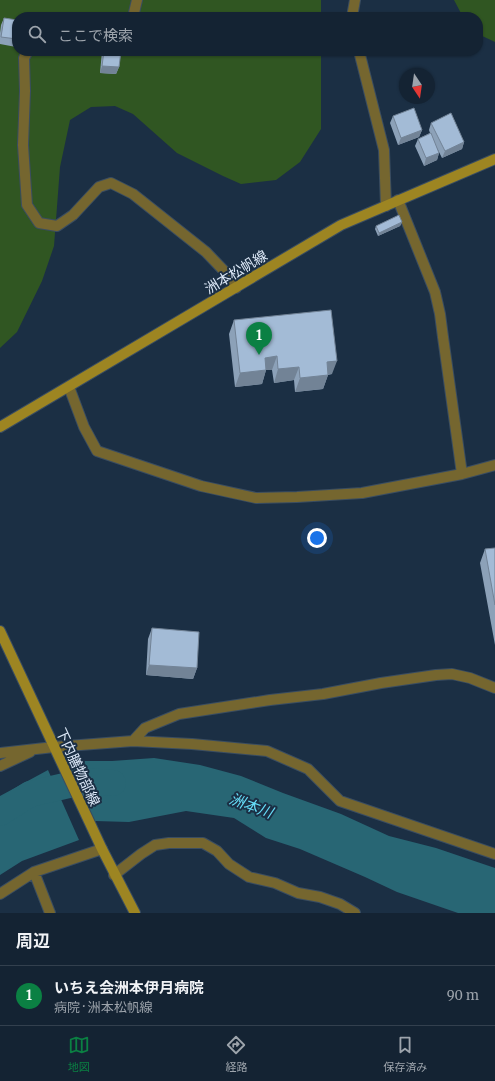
<!DOCTYPE html>
<html lang="ja">
<meta charset="utf-8">
<style>
body{margin:0;font-family:Merriweather,"Noto Sans JP",serif;background:#212f3f;color:#f1f3f6}
.compass{position:absolute;left:399px;top:68px;width:36px;height:36px;border-radius:50%;background:#142333;box-shadow:0 1px 3px #0004;rotate:167deg}
.you{position:absolute;left:317px;top:538px;width:14px;height:14px;margin:-10px;border:3px solid #fff;border-radius:50%;background:#1a73e8;box-shadow:0 0 0 6px #1a73e833}
.badge{display:grid;place-items:center;width:26px;height:26px;border-radius:50%;background:#0b8043;color:#fff;font-size:13px;font-weight:700}
.pin{position:absolute;translate:-50% -33px;filter:drop-shadow(0 1px 2px #0008)}
.pin::after{content:'';position:absolute;top:21px;width:14px;height:12px;background:inherit;clip-path:polygon(0 0,100% 0,50% 100%)}
.list{margin:0;padding:0;list-style:none}
h2{display:flex;justify-content:space-between;align-items:center;height:52px;margin:0;padding:0 16px;font-size:17px}
h2 small{font-size:13px;font-weight:400;color:#9da4ac}
.list li{display:grid;grid-template-columns:26px 1fr auto;gap:12px;align-items:center;box-sizing:border-box;height:60px;padding:0 16px;border-top:1px solid #33404e}
.list b{display:block;font-size:15px;white-space:nowrap}
.list p{margin:0;font-size:13px;white-space:nowrap;color:#9da4ac}
.list em{font-size:13px;font-style:normal;color:#9da4ac}
.icon{flex:none;width:22px;height:22px;fill:none;stroke:currentColor;stroke-width:2;stroke-linecap:round;stroke-linejoin:round}
.map{position:relative;flex:none;width:495px;height:913px;overflow:hidden}
.search{position:absolute;background:#142333;box-shadow:0 1px 3px #0004;left:12px;right:12px;top:12px;height:44px;display:flex;align-items:center;gap:10px;box-sizing:border-box;padding:0 14px;border-radius:16px;color:#9da4ac;font-size:15px}
.sheet{height:112px;background:#142333}
nav{display:flex;justify-content:space-around;align-items:center;box-sizing:border-box;height:56px;border-top:1px solid #33404e;background:#142333;font-size:11px;color:#9da4ac}
nav a{display:grid;justify-items:center;gap:2px}
nav .on{color:#0b8043}
.map>svg:first-child{display:block}
</style>
<div class="map">
<svg width="495" height="913" viewBox="0 0 495 913">
<rect width="100%" height="100%" fill="#1b2f44"/>
<!-- green -->
<path fill="#305622" d="M0 0H321V17H17V51H321V129L300 162 276 180 241 184 223 176 177 153 133 114 115 106 91 107 70 120 60 167 54 246 42 281 17 332 0 348Z
M454 0H495V42L478 34V17H463Z"/>
<!-- water -->
<path fill="#286674" d="M154 758 200 765 241 776 283 793 341 814 389 836 436 848 495 868V913H458L397 892 365 877 300 849 266 838 234 818 186 811 129 822 95 821 67 761H112Z
M48 770 79 840 22 861 0 875V796Z"/>
<g fill="none" stroke-linecap="round" stroke-linejoin="round">
<!-- river -->
<path stroke="#286674" stroke-width="26" d="M0 813 30 794 86 781 113 783"/>
<defs>
<path id="street" d="M133 17 137 0
M352 17 355 0
M28 51 24 58 25 91 23 145 27 205 39 223 57 226 73 215 99 187 111 183 133 194 206 252 228 275 236 288
M359 51 384 150 386 206
M398 200 435 292 440 314 443 337 462 474
M69 387 84 427 97 451 201 486 256 498 297 497 362 493 462 474 495 465
M133 741 192 744 267 751 308 769 340 801 495 854
M0 753 54 747 133 741 145 728 179 714 270 700 323 694 381 683 436 675 452 674 470 678 495 688
M0 766 30 752
M34 872 50 913
M114 875 141 854 155 845 169 843H203L217 851 229 864 249 877 275 883 298 893 320 897 340 904 355 913
M0 894 34 872 102 849"/>
<path id="secondary" d="M0 427 341 225 495 159
M0 631 102 849 135 913"/>
</defs>
<!-- street casing -->
<use href="#street" stroke="#3a4d61" stroke-width="12"/>
<!-- secondary casing -->
<use href="#secondary" stroke="#3a4d61" stroke-width="12"/>
<!-- street -->
<use href="#street" stroke="#75662f" stroke-width="10"/>
<!-- secondary -->
<use href="#secondary" stroke="#9d8522" stroke-width="10"/>
</g>
<!-- wall -->
<path fill="#8ca1b8" d="M4 18 17 20V43L16 47 0 44V33L1 25Z
M102 51H121L119 67 116 74 100 73Z
M393 116 422 130 419 137 398 145 390 123Z
M431 123 464 142 462 149 442 158 436 146 439 153 437 160 424 166 415 146 418 139 430 133 429 130Z
M402 222 400 226 378 236 375 229 376 226Z
M234 320 332 374 328 375 323 389 295 392 294 380 274 383 272 370H266L262 384 235 387 229 334Z
M495 548V645L480 563 485 549Z
M152 628 197 668 193 679 146 675 148 639Z"/>
<!-- shaded-wall -->
<path fill="#728396" d="M102 66 119 67 116 74 100 73Z
M422 130 419 137 398 145 401 138Z
M464 142 462 149 442 158 445 151Z
M439 153 437 160 424 166 426 158Z
M402 222 400 226 378 236 379 233Z
M277 356 272 370H266L262 384 235 387 240 373 265 358Z
M337 361 332 374 322 375 327 362Z
M299 367 294 380 274 383 278 369Z
M328 375 323 389 295 392 300 378Z
M149 665 197 668 193 679 146 675Z"/>
<!-- building -->
<path fill="#a3bbd6" stroke="#728396" d="M4 18 17 20V39L1 37Z
M104 51H121L119 67 102 66Z
M414 108 422 130 401 138 393 116Z
M451 113 464 142 445 151 431 123Z
M431 133 439 153 426 158 418 139Z
M399 215 402 222 379 233 376 226Z
M331 310 337 361 327 362 328 375 300 378 299 367 278 369 277 356 265 358 266 370 240 373 234 320Z
M495 548V605L485 549Z
M152 628 199 632 197 668 149 665Z"/>
<g text-anchor="middle" stroke-width="4" stroke-linejoin="round" paint-order="stroke">
<!-- street labels -->
<g font-size="14" fill="#deeaf9" stroke="#1b2f44">
<text transform="translate(236 272) rotate(-31)" y="5">洲本松帆線</text>
<text transform="translate(78 767) rotate(65)" y="5">下内膳物部線</text>
</g>
<!-- water labels -->
<g font-size="15" font-style="italic" fill="#65dcf7" stroke="#1b2f44">
<text transform="translate(251 806) rotate(20)" y="5">洲本川</text>
</g>
</g>
</svg>
<svg class="compass" viewBox="-18 -18 36 36"><path d="M0-13l5 13h-10z" fill="#e53935"/><path d="M0 13l5-13h-10z" fill="#9da4ac"/></svg>
<div class="you"></div>
<div class="pin badge" style="left:259px;top:355px">1</div>
<div class="search"><svg class="icon" aria-label="search" viewBox="0 0 24 24"><circle cx="10" cy="10" r="6"/><path d="M15 15l6 6"/></svg>ここで検索</div>
</div>
<section class="sheet">
<h2>周辺<small></small></h2>
<ul class="list">
<li><span class="badge">1</span><div><b>いちえ会洲本伊月病院</b><p>病院 · 洲本松帆線</p></div><em>90 m</em></li>
</ul>
</section>
<nav>
<a class="on"><svg class="icon" aria-label="map" viewBox="0 0 24 24"><path d="M3 6l6-2 6 2 6-2v14l-6 2-6-2-6 2zM9 4v14M15 6v14"/></svg>地図</a>
<a><svg class="icon" aria-label="directions" viewBox="0 0 24 24"><path d="M12 3l9 9-9 9-9-9zM9 14v-3h6M13 9l2 2-2 2"/></svg>経路</a>
<a><svg class="icon" aria-label="saved" viewBox="0 0 24 24"><path d="M7 4h10v16l-5-4-5 4z"/></svg>保存済み</a>
</nav>
